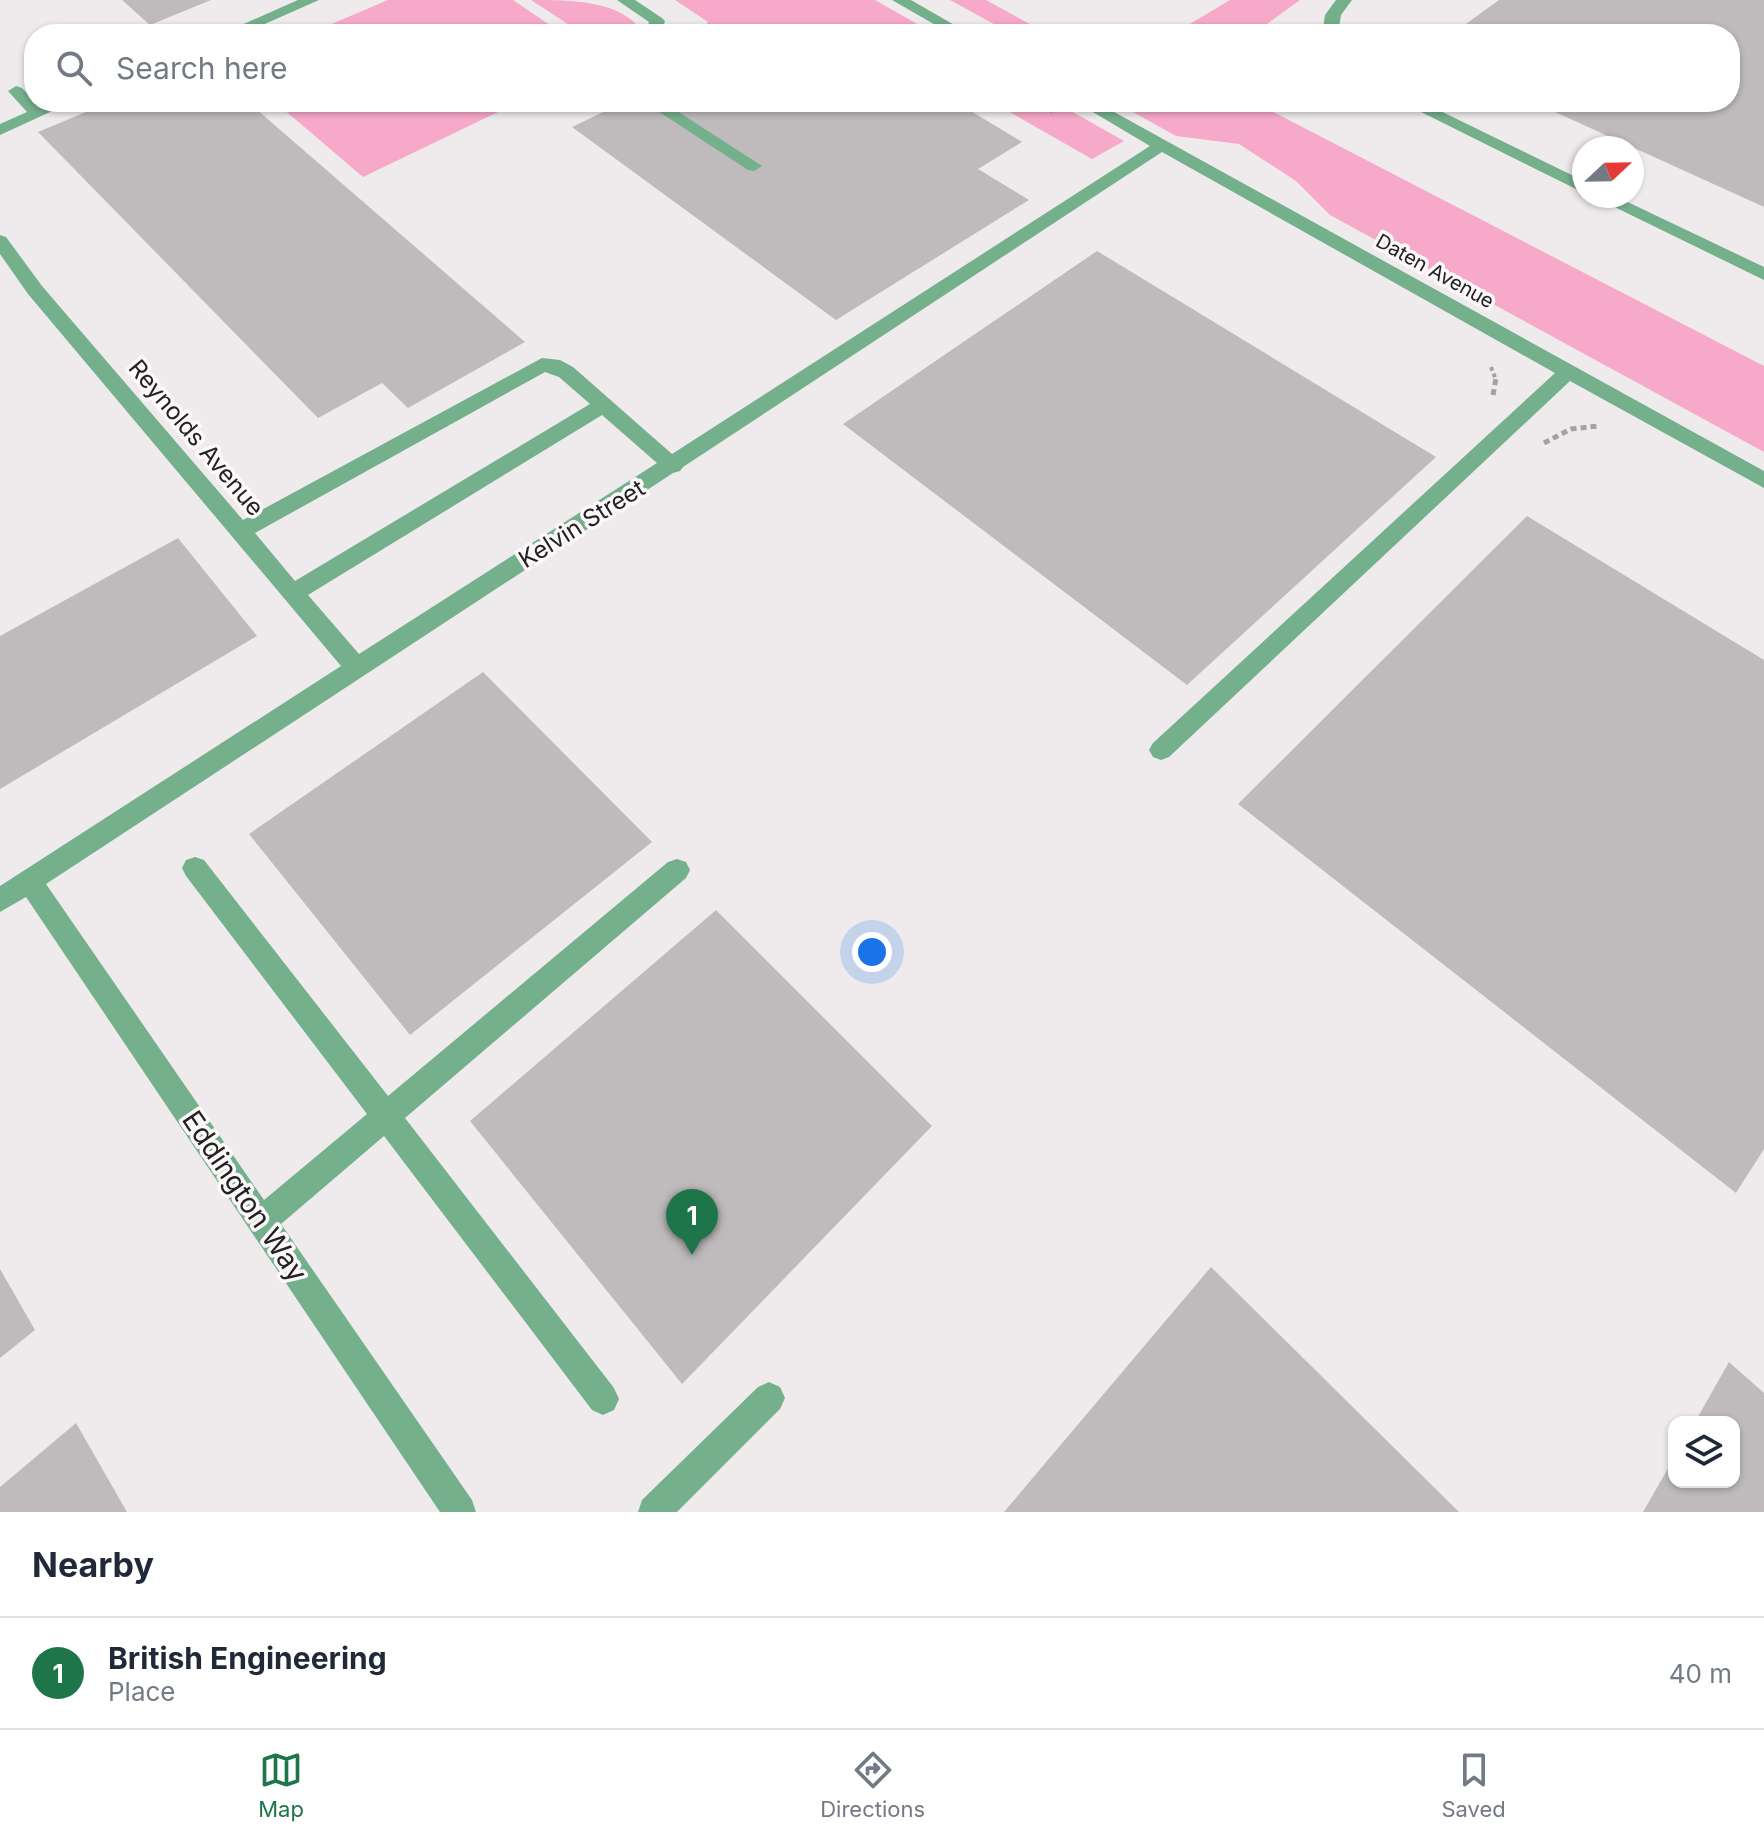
<!DOCTYPE html>
<style>
body{margin:0;font-family:Inter,sans-serif;background:#f6f6f7;color:#1f2937}
.controls{position:absolute;right:24px;bottom:24px;display:grid;overflow:hidden;border-radius:16px;box-shadow:0 2px 6px #0004}
.controls button{width:72px;height:72px;display:grid;place-items:center;padding:0;border:0;border-bottom:2px solid #e0e1e3;background:#fff;color:#1f2937;font:40px sans-serif}
.compass{position:absolute;left:1572px;top:136px;width:72px;height:72px;border-radius:50%;background:#fff;box-shadow:0 2px 6px #0004;rotate:68deg}
.you{position:absolute;left:872px;top:952px;width:28px;height:28px;margin:-20px;border:6px solid #fff;border-radius:50%;background:#1a73e8;box-shadow:0 0 0 12px #1a73e833}
.badge{display:grid;place-items:center;width:52px;height:52px;border-radius:50%;background:#1e7549;color:#fff;font-size:26px;font-weight:700}
.pin{position:absolute;translate:-50% -66px;filter:drop-shadow(0 2px 4px #0008)}
.pin::after{content:'';position:absolute;top:42px;width:28px;height:24px;background:inherit;clip-path:polygon(0 0,100% 0,50% 100%)}
.list{margin:0;padding:0;list-style:none}
h2{display:flex;justify-content:space-between;align-items:center;height:104px;margin:0;padding:0 32px;font-size:34px}
h2 small{font-size:26px;font-weight:400;color:#747a83}
.list li{display:grid;grid-template-columns:52px 1fr auto;gap:24px;align-items:center;box-sizing:border-box;height:112px;padding:0 32px;border-top:2px solid #e0e1e3}
.list b{display:block;font-size:30px;white-space:nowrap}
.list p{margin:0;font-size:26px;white-space:nowrap;color:#747a83}
.list em{font-size:26px;font-style:normal;color:#747a83}
.icon{flex:none;width:44px;height:44px;fill:none;stroke:currentColor;stroke-width:2;stroke-linecap:round;stroke-linejoin:round}
.map{position:relative;flex:none;width:1764px;height:1512px;overflow:hidden}
.search{position:absolute;background:#fff;box-shadow:0 2px 6px #0004;left:24px;right:24px;top:24px;height:88px;display:flex;align-items:center;gap:20px;box-sizing:border-box;padding:0 28px;border-radius:32px;color:#747a83;font-size:30px}
.sheet{height:216px;background:#fff}
nav{display:flex;justify-content:space-around;align-items:center;box-sizing:border-box;height:112px;border-top:2px solid #e0e1e3;background:#fff;font-size:22px;color:#747a83}
nav a{display:grid;justify-items:center;gap:4px}
nav .on{color:#1e7549}
.map>svg:first-child{display:block}
</style>
<div class="map">
<svg width="1764" height="1512" viewBox="0 0 1764 1512">
<rect width="100%" height="100%" fill="#efebec"/>
<!-- green -->
<path fill="#f7a9ca" d="M388 0H513L563 34H308Z
M531 0C571 0 620 0 642 31L641 34H583Z
M675 0H875L935 34H699L708 22Z
M950 0H986L1048 34H1012Z
M1230 0H1300L1253 34H1173Z
M275 102H519L363 177Z
M992 102H1055L1124 141 1092 159Z
M1115 102H1254L1764 366V452L1330 215 1296 181 1239 144 1176 136Z"/>
<!-- building -->
<path fill="#bfbbbc" d="M122 0H211L150 25Z
M1499 0H1764V207L1533 102H1730V34H1452Z
M110 102H248L525 342 408 408 382 383 318 418 38 132Z
M624 102H956L1022 142 978 169 1029 200 836 320 572 127Z
M1097 251 1436 457 1187 685 843 424Z
M1527 516 1764 660V1149L1736 1193 1238 804Z
M178 538 257 636 0 789V636Z
M483 672 652 842 410 1035 249 834Z
M716 910 932 1126 682 1384 470 1121Z
M1211 1267 1459 1512H1004Z
M0 1269 35 1330 0 1358Z
M1729 1362 1764 1393V1512H1643L1674 1458V1482H1734V1422H1695Z
M76 1423 127 1512H0V1487Z"/>
<g fill="none" stroke-linecap="round" stroke-linejoin="round">
<!-- path-far1 -->
<path stroke="#a4a1a2" stroke-width="4" stroke-dasharray="4 3" stroke-linecap="butt" d="M1037 102 1053 112
M1491 367 1496 380"/>
<!-- path -->
<path stroke="#a4a1a2" stroke-width="5" stroke-dasharray="6 4" stroke-linecap="butt" d="M1493 395 1496 378
M1544 443 1571 429 1598 426"/>
<!-- minor -->
<path fill="#74b08b" fill-rule="evenodd" d="M298 0H319L242 34H221Z
M617 0H635L662 18 665 21 661 34H645L649 22Z
M892 0H911L970 34H951Z
M1336 0H1352L1341 15 1338 34H1322L1325 15Z
M16 86 22 88 40 107 50 102H72L0 135V124L27 112 8 91Z
M644 102H663L762 166 754 171 748 170Z
M1076 102H1096L1764 471V488L1570 381 1169 757 1161 760 1153 757 1149 750 1153 743 1555 373 1162 152 683 467 680 471 673 473 46 884 264 1200 367 1114 186 876 182 868 186 860 195 857 204 860 388 1096 668 862 677 859 686 862 690 870 686 878 405 1118 614 1388 619 1399 614 1410 603 1415 592 1410 384 1136 281 1224 472 1500 476 1512H440L26 897 0 912V886L341 666 28 294 0 254V235L6 237 42 286 243 520 542 358 560 360 573 367 672 454 1150 146ZM545 372 559 377 590 404 295 581 255 533ZM602 415 657 463 359 654 308 595Z
M1401 102H1422L1584 181V193Z
M1592 196H1615L1764 267V280Z
M769 1382 780 1387 785 1398 780 1409 677 1512H638L642 1500 758 1387Z"/>
</g>
<g text-anchor="middle" stroke-width="7" stroke-linejoin="round" paint-order="stroke">
<!-- far-street labels -->
<g font-size="20" fill="#232122" stroke="#fcf8fa">
<text transform="translate(1435 271) rotate(29)" y="7">Daten Avenue</text>
</g>
<!-- street labels -->
<g font-size="24" fill="#232122" stroke="#fcf8fa">
<text transform="translate(196 438) rotate(50)" y="8">Reynolds Avenue</text>
<text transform="translate(582 524) rotate(-32)" y="8">Kelvin Street</text>
</g>
<!-- near-street labels -->
<g font-size="28" fill="#232122" stroke="#fcf8fa">
<text transform="translate(245 1196) rotate(56)" y="10">Eddington Way</text>
</g>
</g>
</svg>
<div class="controls">
<button><svg class="icon" aria-label="layers" viewBox="0 0 24 24"><path d="M12 4l9 5-9 5-9-5zM3 14l9 5 9-5"/></svg></button>
</div>
<svg class="compass" viewBox="-18 -18 36 36"><path d="M0-13l5 13h-10z" fill="#e53935"/><path d="M0 13l5-13h-10z" fill="#747a83"/></svg>
<div class="you"></div>
<div class="pin badge" style="left:692px;top:1255px">1</div>
<div class="search"><svg class="icon" aria-label="search" viewBox="0 0 24 24"><circle cx="10" cy="10" r="6"/><path d="M15 15l6 6"/></svg>Search here</div>
</div>
<section class="sheet">
<h2>Nearby<small></small></h2>
<ul class="list">
<li><span class="badge">1</span><div><b>British Engineering</b><p>Place</p></div><em>40 m</em></li>
</ul>
</section>
<nav>
<a class="on"><svg class="icon" aria-label="map" viewBox="0 0 24 24"><path d="M3 6l6-2 6 2 6-2v14l-6 2-6-2-6 2zM9 4v14M15 6v14"/></svg>Map</a>
<a><svg class="icon" aria-label="directions" viewBox="0 0 24 24"><path d="M12 3l9 9-9 9-9-9zM9 14v-3h6M13 9l2 2-2 2"/></svg>Directions</a>
<a><svg class="icon" aria-label="saved" viewBox="0 0 24 24"><path d="M7 4h10v16l-5-4-5 4z"/></svg>Saved</a>
</nav>
